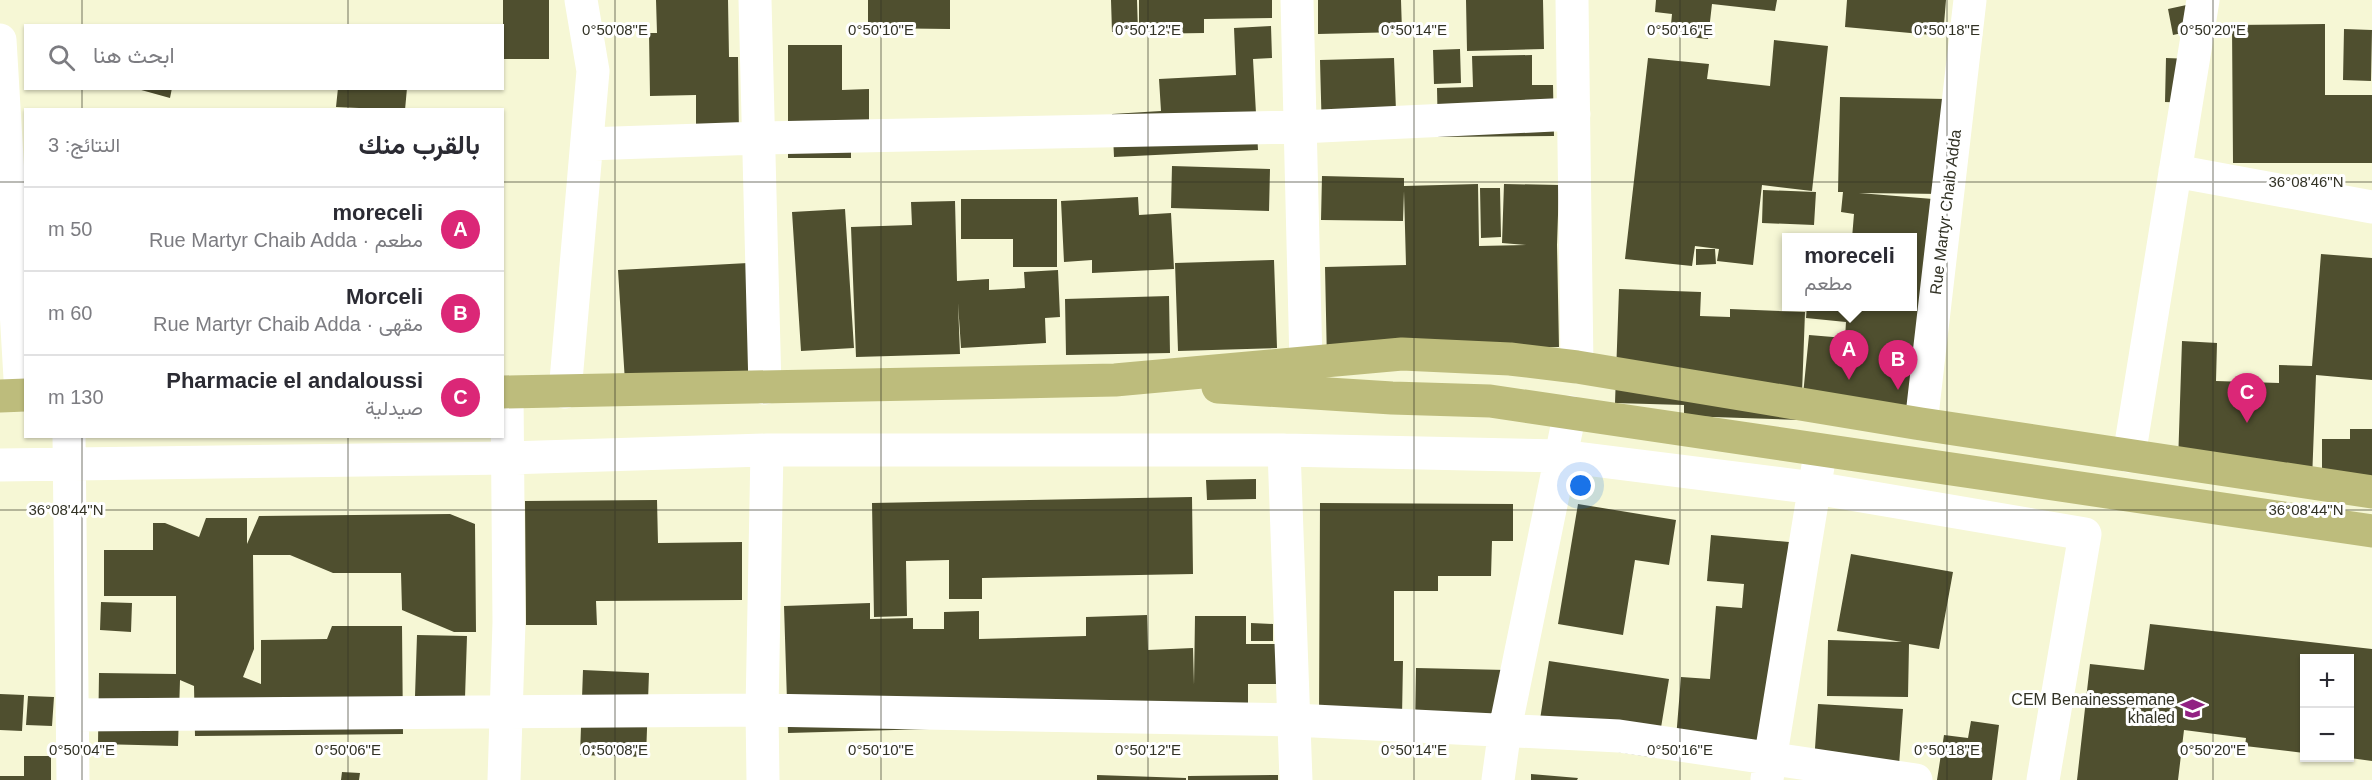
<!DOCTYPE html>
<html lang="ar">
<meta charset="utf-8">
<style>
body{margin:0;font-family:Helvetica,Vazirmatn,sans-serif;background:#f7f7f7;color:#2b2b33;direction:rtl}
.controls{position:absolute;right:18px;bottom:18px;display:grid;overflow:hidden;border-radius:0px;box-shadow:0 2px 4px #0004}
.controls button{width:54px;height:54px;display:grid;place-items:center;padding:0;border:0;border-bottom:2px solid #e1e1e2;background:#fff;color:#2b2b33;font:30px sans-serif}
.you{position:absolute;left:1581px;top:486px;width:21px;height:21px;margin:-15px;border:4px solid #fff;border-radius:50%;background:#1a73e8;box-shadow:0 0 0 9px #1a73e833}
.badge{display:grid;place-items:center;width:39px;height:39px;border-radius:50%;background:#db2777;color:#fff;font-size:20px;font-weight:700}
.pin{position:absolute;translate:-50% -50px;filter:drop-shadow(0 2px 3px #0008)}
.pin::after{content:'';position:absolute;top:32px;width:21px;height:18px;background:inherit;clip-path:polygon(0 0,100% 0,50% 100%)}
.popup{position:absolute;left:1782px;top:233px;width:135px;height:78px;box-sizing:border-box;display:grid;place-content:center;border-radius:0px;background:#fff;filter:drop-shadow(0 2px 4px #0005);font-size:20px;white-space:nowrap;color:#7c7c81}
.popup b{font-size:22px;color:#2b2b33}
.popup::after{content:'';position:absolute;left:50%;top:100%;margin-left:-12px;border:12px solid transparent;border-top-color:#fff}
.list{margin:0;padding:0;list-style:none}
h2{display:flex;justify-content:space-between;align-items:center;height:78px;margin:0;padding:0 24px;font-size:26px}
h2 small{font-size:20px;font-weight:400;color:#7c7c81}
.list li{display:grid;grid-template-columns:39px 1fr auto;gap:18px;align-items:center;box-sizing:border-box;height:84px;padding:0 24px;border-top:2px solid #e1e1e2}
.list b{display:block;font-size:22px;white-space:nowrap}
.list p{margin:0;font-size:20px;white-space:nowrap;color:#7c7c81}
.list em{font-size:20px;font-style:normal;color:#7c7c81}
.icon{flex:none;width:33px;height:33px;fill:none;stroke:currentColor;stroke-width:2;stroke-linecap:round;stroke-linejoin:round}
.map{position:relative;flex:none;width:2372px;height:780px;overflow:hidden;direction:ltr}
.search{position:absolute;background:#fff;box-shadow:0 2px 4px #0004;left:24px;top:24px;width:480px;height:66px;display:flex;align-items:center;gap:15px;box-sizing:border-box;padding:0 21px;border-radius:0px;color:#7c7c81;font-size:22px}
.panel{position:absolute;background:#fff;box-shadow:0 2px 4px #0004;left:24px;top:108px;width:480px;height:330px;border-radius:0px;direction:rtl}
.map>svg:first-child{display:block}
</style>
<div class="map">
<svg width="2372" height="780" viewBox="0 0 2372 780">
<rect width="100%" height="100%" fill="#f6f7d5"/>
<!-- building -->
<path fill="#4f4f2f" d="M503 0H549V59H503Z
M656 0H728L729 57H738L739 137 696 138V95L650 96 649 33H657Z
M868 0H950V29L868 28Z
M1111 0H1137L1138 32H1112Z
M1139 0H1272V18L1204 19V33L1139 34Z
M1318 0H1401L1402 32 1318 34Z
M1466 0H1543L1544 49 1467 51Z
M1656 0H1777L1775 11 1712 4 1708 39 1670 35 1672 14 1655 12Z
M1847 0H1946L1943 36 1845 27Z
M2191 4 2196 30 2173 35 2168 9Z
M2325 24V95H2372V163H2233L2232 25Z
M1271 26 1272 58 1253 59 1258 150 1114 157 1112 114 1161 111 1159 79 1236 75 1234 28Z
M2344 29 2372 30 2371 81 2343 80Z
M1774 40 1828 46 1812 191 1762 185 1753 265 1717 261 1719 249 1695 246 1692 266 1625 259 1648 58 1709 64 1707 79 1770 86Z
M788 45H842V90L869 89V131H851V158H788Z
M1460 49 1461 83 1434 84 1433 50Z
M1532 55V85H1553L1554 136 1438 137 1437 88 1473 87 1472 56Z
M1394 58 1396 111 1322 136 1320 60Z
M2166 58 2192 59 2191 103 2165 102Z
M134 88H172L170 98Z
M338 88H407L405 110 336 107Z
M1840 97 1946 99 1944 194 1859 193 1933 199 1914 415 1802 405 1809 335 1845 338 1846 322 1806 318 1807 306H1912V238H1852L1854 214 1841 212 1843 192H1838Z
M1172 166 1270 169 1269 211 1171 208Z
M1322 176 1404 178V186L1478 184 1479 246 1526 245 1502 243 1504 184 1559 185 1557 245 1559 347 1413 350 1327 362 1325 267 1406 265 1404 191 1403 221 1321 220Z
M1480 188H1500L1501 237 1481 238Z
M1763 190 1816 192 1814 225 1762 223Z
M1138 197 1139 215 1171 213 1174 269 1092 273V260L1064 262 1061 201Z
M961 199H1057V267H1013V239H961Z
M955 201 957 281 989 279V290L1025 288 1024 272 1058 270 1060 317 1045 318 1046 343 961 348 958 303 960 354 856 357 851 227 912 225 911 202Z
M845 209 854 348 801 351 792 212Z
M1696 249H1715L1716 264 1696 265Z
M2321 254 2372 258V380L2316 375 2312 480 2178 463 2182 341 2217 343 2216 381 2279 383V365L2312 366Z
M1274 260 1277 348 1178 351 1175 263Z
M748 263 755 383 625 382 618 270Z
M1619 289 1701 292 1700 316 1730 317V309L1805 312 1801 420 1684 416V405L1615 403Z
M1169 296 1170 353 1066 355 1065 299Z
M2350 429H2372V485L2322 484V439H2350Z
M1256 479V499L1207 500 1206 480Z
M1192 497 1193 574 982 578V599H949V560L906 561 907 616 874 617 872 503Z
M657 500 658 543 742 542V600L596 601 597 625H526L525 501Z
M1320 503 1513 504V541H1492L1491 576H1438V591H1394V661H1403L1402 717H1319Z
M1578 504 1676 520 1669 565 1635 560 1623 635 1558 624Z
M450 514 475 524 476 632H454L402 610 401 573H333L290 555H253L254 649 243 677 261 684V640L327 639 332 626H402L403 734 195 736 194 686 180 680 178 746 98 744 99 673 176 674V596H104V550H153V523H165L199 537 206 518H247V544L259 516Z
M1711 535 1789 542 1770 759 1675 751 1681 677 1710 679 1716 606 1742 608 1744 584 1707 581Z
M1851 554 1953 572 1939 649 1909 644 1908 697 1827 696 1828 640 1902 642 1837 631Z
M101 602 132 603 131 632 100 630Z
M870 603V619L913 618V629H944V612L979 611V639L1086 636V617L1147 615 1148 650 1193 648 1194 685 1195 616H1246V644H1276V684H1248V707L1037 726 788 733 784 606Z
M1251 623 1273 624V641H1251Z
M2150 624 2372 649V761L2350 758V658H2304V753L2245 746 2246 738 2184 730 2178 780H2077L2090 664 2144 670Z
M417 635 467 636 465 698 415 696Z
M1549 661 1669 679 1656 758 1537 739Z
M1416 668 1507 670 1506 732 1415 730Z
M583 670 649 673 646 757 580 755Z
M0 694 24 695 22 731 0 730Z
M28 696 54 697 52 726 26 725Z
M1818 704 1903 709 1898 780 1814 763Z
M1971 721 1999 725 1992 780H1937L1944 735 1968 738Z
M24 756H51V780H0V776H24Z
M342 772 360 773 359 780H341Z
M1531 774 1578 778 1577 780H1531Z
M1097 775 1186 778V780H1097Z
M1278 775V780H1188V776Z"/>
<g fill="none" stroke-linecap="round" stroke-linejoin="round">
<!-- minor -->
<path stroke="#fff" stroke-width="33" d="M755 0 765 388
M1297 0 1306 363
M1572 0 1577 367
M0 40 21 395
M587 144 759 138 1300 127 1574 114
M2175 171 2372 207
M565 392 593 71 581 0
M1921 424 1970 0
M69 436 73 780
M1284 450 1296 780
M2129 456 2203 0
M0 465 508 458 767 450H1284L1561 456 1815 488 2085 534 2043 780
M72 715 762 710 1294 720 1619 736 1916 780
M1767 779 1818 466
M504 780 509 622 507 392
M763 780 762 710 767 450
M1498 780 1505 729 1570 412"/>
<!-- major -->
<path stroke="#bdbc7c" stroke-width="33" d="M1218 387 1392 398 1490 401 2372 531
M502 392 1115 380 1402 354 1510 359 1577 367 1921 424 2372 492
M0 396 26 395"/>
</g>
<!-- ticks -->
<path fill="none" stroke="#323225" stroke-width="1.5" stroke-opacity="0.45" d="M82 0V26M348 0V26M615 0V780M881 0V780M1148 0V780M1414 0V780M1680 0V780M1947 0V780M2213 0V780M82 88V110M348 88V110M0 182H26M502 182H2372M82 436V780M348 436V780M0 510H2372"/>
<!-- icons -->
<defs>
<symbol id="school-bare" viewBox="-9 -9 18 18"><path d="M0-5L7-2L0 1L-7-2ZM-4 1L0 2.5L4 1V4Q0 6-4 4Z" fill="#922182" stroke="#fff" stroke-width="2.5" paint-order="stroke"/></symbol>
</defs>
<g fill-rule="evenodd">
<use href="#school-bare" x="2176" y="692" width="33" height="33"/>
</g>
<g text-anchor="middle" stroke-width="6" stroke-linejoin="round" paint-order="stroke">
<!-- street labels -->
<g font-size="16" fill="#323225" stroke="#fff">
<text transform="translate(1945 212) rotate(-83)" y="6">Rue Martyr Chaib Adda</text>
</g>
<!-- poi labels -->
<g font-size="16" fill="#323225" stroke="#fff" text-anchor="end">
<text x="2175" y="705">CEM Benainessemane<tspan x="2175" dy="18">khaled</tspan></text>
</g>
</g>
<g font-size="15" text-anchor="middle" fill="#323225" stroke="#fff" stroke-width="6" stroke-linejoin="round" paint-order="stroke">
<text x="615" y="35">0°50'08"E</text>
<text x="881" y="35">0°50'10"E</text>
<text x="1148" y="35">0°50'12"E</text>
<text x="1414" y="35">0°50'14"E</text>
<text x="1680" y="35">0°50'16"E</text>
<text x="1947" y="35">0°50'18"E</text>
<text x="2213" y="35">0°50'20"E</text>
<text x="2306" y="187">36°08'46"N</text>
<text x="66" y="515">36°08'44"N</text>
<text x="2306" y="515">36°08'44"N</text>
<text x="82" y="755">0°50'04"E</text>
<text x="348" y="755">0°50'06"E</text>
<text x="615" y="755">0°50'08"E</text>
<text x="881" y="755">0°50'10"E</text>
<text x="1148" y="755">0°50'12"E</text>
<text x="1414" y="755">0°50'14"E</text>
<text x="1680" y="755">0°50'16"E</text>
<text x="1947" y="755">0°50'18"E</text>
<text x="2213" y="755">0°50'20"E</text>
</g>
</svg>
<div class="controls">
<button>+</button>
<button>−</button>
</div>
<div class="you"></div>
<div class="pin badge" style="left:1849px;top:380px">A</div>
<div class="popup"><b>moreceli</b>مطعم</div>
<div class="pin badge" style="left:1898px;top:390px">B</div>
<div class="pin badge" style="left:2247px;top:423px">C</div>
<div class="search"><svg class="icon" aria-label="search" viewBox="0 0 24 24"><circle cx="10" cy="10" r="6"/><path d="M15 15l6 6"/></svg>ابحث هنا</div>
<section class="panel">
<h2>بالقرب منك<small>النتائج: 3</small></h2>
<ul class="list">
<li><span class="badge">A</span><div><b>moreceli</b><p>مطعم · Rue Martyr Chaib Adda</p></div><em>50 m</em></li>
<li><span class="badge">B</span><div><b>Morceli</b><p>مقهى · Rue Martyr Chaib Adda</p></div><em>60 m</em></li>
<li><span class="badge">C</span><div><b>Pharmacie el andaloussi</b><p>صيدلية</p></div><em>130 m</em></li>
</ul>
</section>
</div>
